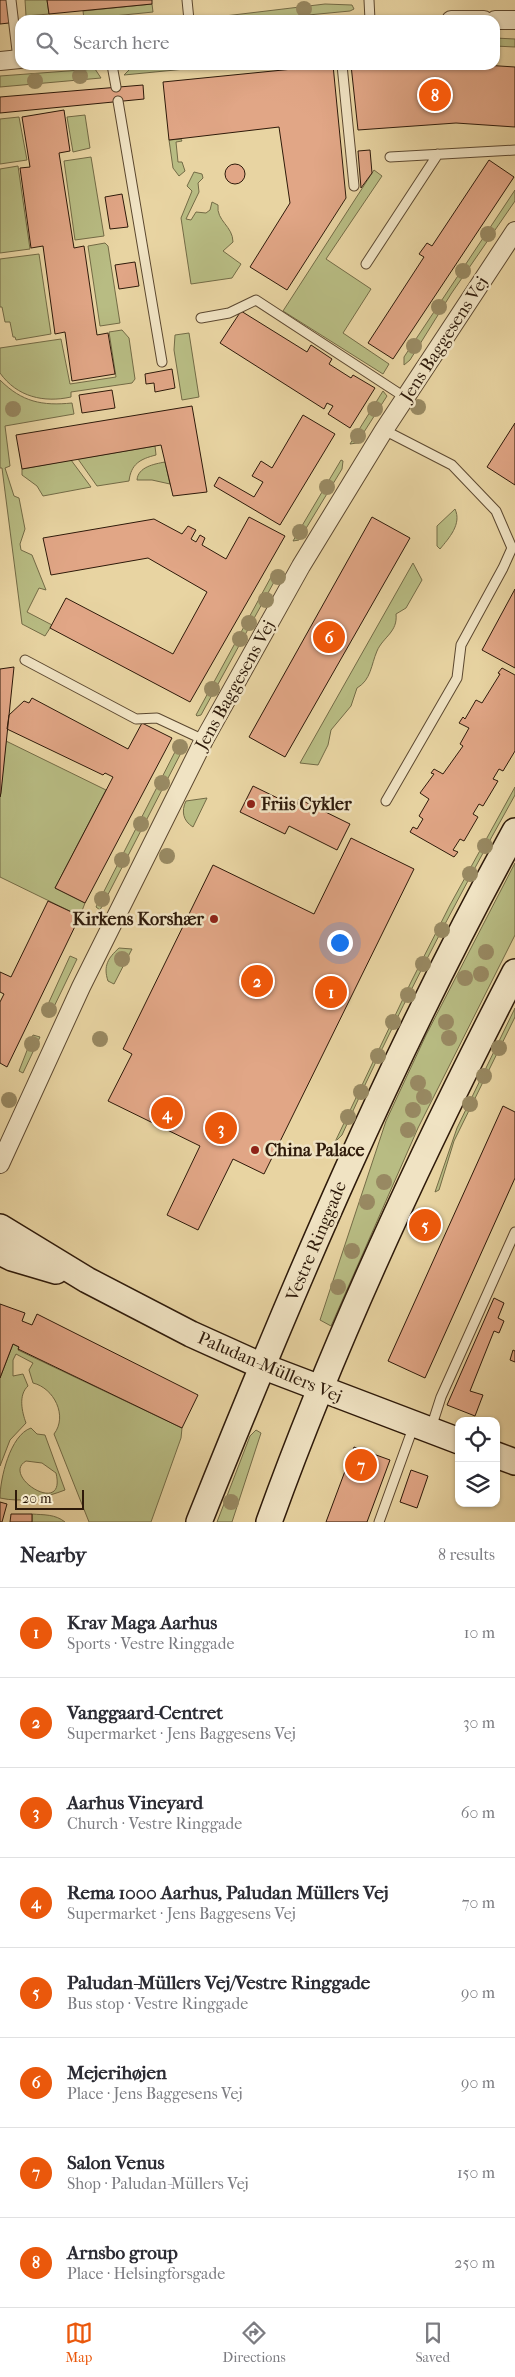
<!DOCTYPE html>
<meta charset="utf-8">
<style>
body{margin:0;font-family:"IM FELL French Canon",serif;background:#f2f2f3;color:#2b2b33}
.controls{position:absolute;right:15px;bottom:15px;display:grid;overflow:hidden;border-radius:10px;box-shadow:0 1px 4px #0004}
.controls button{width:45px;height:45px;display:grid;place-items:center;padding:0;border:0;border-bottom:1px solid #e1e1e2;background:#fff;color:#2b2b33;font:25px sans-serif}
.scale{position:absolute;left:15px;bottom:12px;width:69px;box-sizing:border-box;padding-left:5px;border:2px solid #2e1a0a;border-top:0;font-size:14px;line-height:18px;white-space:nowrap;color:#2e1a0a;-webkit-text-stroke:4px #f0e3c3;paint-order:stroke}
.you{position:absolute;left:339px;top:942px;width:18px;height:18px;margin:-12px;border:4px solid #fff;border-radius:50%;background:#1a73e8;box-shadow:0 0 0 8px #1a73e833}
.badge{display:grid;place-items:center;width:32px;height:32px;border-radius:50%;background:#ea580c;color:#fff;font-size:16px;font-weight:700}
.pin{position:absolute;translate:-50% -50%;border:2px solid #fff;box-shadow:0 1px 5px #0006}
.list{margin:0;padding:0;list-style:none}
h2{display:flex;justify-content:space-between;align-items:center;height:65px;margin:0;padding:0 20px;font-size:21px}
h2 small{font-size:16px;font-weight:400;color:#7c7c81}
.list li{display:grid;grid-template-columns:32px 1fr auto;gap:15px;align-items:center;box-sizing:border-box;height:90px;padding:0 20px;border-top:1px solid #e1e1e2}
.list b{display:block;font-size:19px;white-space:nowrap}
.list p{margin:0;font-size:16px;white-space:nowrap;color:#7c7c81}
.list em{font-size:16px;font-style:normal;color:#7c7c81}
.icon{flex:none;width:28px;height:28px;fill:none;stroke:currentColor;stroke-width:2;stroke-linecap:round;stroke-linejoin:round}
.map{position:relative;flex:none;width:515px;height:1522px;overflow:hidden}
.search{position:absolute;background:#fff;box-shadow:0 1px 4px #0004;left:15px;right:15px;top:15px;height:55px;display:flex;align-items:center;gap:12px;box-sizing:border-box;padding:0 18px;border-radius:15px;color:#7c7c81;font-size:19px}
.sheet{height:785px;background:#fff}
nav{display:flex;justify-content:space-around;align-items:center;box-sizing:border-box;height:70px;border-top:1px solid #e1e1e2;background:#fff;font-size:14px;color:#7c7c81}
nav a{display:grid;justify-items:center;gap:2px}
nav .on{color:#ea580c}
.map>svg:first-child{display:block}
</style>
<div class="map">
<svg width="515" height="1522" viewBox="0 0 515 1522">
<rect width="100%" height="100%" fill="#e8d4a2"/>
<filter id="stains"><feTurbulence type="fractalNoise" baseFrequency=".004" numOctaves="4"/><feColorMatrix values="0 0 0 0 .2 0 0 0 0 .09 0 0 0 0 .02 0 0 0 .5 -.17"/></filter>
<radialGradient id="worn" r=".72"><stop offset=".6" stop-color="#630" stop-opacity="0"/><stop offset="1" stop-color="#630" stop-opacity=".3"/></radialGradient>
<!-- green -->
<path fill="#b8bc83" stroke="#736b46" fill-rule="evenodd" d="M25 0H47L49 14 26 16Z
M152 4 153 12 84 19 83 11Z
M325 4 352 5 354 9 350 11 256 20H203L208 18Z
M495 38 515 39V47L495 46Z
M145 65H214L216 66 124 75 132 67Z
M95 69 101 78 0 87V76Z
M85 115 90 148 73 152 67 117Z
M19 117 27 160 0 164V119Z
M181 139 182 141 176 142 178 162H182L185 171 179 176 173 168 169 140Z
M91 157 104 236 75 240 64 161Z
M18 166 30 249 0 253V169Z
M374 170 382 176 326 259 371 289 343 333 389 364 383 374 283 311Z
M194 172 202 174 203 178 198 183 199 192 186 219 191 220 196 212 206 213 210 210 212 202 218 205C216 221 233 226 233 242L223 251 241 264 232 278 191 284 181 218 192 191 187 186Z
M515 190V201L451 294 410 360 404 365V357Z
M105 243 108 246 120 323 100 326 88 246Z
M39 254 51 334 16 340 15 337H13L10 322H5L2 307H0V259Z
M122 330 129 338 135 379 132 383 71 392V397C44 403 17 397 0 373V348L61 339 70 384 116 377 109 332Z
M189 333 199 397 182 400 174 350 175 335Z
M0 380C22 402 42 406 72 403L74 414 5 426 10 466 5 468 14 496 19 498 25 529 20 544 21 550 32 555 46 590 39 588 27 612 52 625 45 636 22 624 2 468H0Z
M383 391 387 396 357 443 350 444Z
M155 446 156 455C140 459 131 464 129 481L97 486 78 459Z
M71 460 91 487 43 496 37 486 22 475V469Z
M341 460 343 461 342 469 299 540 293 541Z
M165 462 170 484 152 480H137C138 467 154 464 165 462Z
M455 509C462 524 449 538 440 549L437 546V526Z
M413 563 422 580 406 608 396 614C398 632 383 637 377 651 371 665 371 680 357 688L351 706 331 730 328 745 318 765 300 763Z
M274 576V582L201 715 197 716 196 715 271 577Z
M6 741 106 790 55 888 85 903 80 916 0 877V797Z
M180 742 183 743 182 751 100 910 96 907Z
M515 787V795C453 906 394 1019 342 1135L335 1142 411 982 450 905Z
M207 798 193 827C183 821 181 811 186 801Z
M515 863V935L418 1128 331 1326 320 1320 386 1121 426 1035Z
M119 948 132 949 114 984 108 981C103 966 108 958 119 948Z
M70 956 77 959 50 1015 44 1013Z
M515 1008V1017L454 1141 439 1190 435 1192 457 1128Z
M33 1035 40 1037 23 1073 19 1071Z
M13 1344 19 1347 18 1350 182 1428 181 1438 151 1522H89L54 1434C68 1416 54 1388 33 1383L29 1370 33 1363 16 1354 13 1360V1376L23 1374 28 1386C18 1395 22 1412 26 1423L10 1440 0 1466V1378Z
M31 1428 37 1434 45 1435 65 1490C44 1498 22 1503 0 1498 0 1479 10 1435 31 1428ZM26 1461 42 1463 56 1473C67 1518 0 1476 26 1461Z
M256 1430 261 1433 232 1522H217L250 1436Z
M32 1514C44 1515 55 1514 65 1522H32Z"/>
<!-- building -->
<path fill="#e1a686" stroke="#2e1a0a" d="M0 0H7L9 23 0 24Z
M47 0H152V4L49 14Z
M333 65 346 198 287 290 250 267 290 203 279 127 169 140 163 82Z
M351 65H484L515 67V127L456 123 358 130Z
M143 85 144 99 0 113V97Z
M64 110 70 151 59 153 74 248 84 246 97 335 108 333 115 374 72 381 65 332 55 334 43 246 31 248 20 168 30 167 22 117Z
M370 150 372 173 361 188 358 151Z
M489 160 514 177 393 359 368 343 424 257 419 254 427 243 432 246Z
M225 174a10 10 0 1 1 20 0a10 10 0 1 1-20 0Z
M122 194 128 227 110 229 105 197Z
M135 262 139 286 119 289 115 265Z
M241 311 307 352 311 345 332 359 329 364 351 378 353 375 375 388 350 428 328 414 333 406 327 403 324 409 220 343Z
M172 369 175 388 155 392 154 383 146 384 145 374Z
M112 390 115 408 82 413 79 395Z
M192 406 207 492 173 496 161 445 22 469 16 435Z
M303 415 335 434 280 525 214 486 219 477 254 497 263 482 252 476 261 461 272 468Z
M515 423V485L487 467Z
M249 517 285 536 190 702 50 628 66 598 173 654 207 592 148 558 51 575 43 538 154 519 182 534 188 526 196 530 191 539 196 542 200 535 205 538 202 545 226 559Z
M372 517 410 538 285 757 249 737Z
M515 589V668L482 650Z
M14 667 1 793 0 797V669Z
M502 668 515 675V751L503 771 499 769 493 779 498 781 483 806 479 804 473 814 478 817 464 841 460 839 453 850 458 852 454 857 410 832 413 827 417 829 423 819 419 816 429 799 420 793 434 774 431 773 434 769 443 774 463 746 460 744 469 728 459 723 463 717 465 719 476 700 482 703 500 674 498 673Z
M32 698 128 749 142 723 172 738 85 903 55 888 113 777 105 773 103 775 7 729 9 715 24 701 29 703Z
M253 786 296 807 299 799 350 824 337 850 289 826 285 834 240 812Z
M351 838 414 869 264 1174 233 1159 198 1230 167 1215 200 1146 108 1101 132 1054 123 1049 213 865 314 914Z
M48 901 80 916 7 1067 0 1063V1002L4 994 0 992V972L11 977Z
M503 1106 515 1112V1178L425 1378 388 1361Z
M494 1298 504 1303 498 1318 504 1321 499 1333 494 1331 470 1391 483 1395 475 1416 447 1405Z
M0 1304 25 1313 22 1321 32 1325 37 1314 198 1395 182 1428 18 1349 19 1347 13 1344 0 1378Z
M513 1350 515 1351V1362L510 1360Z
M354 1447 390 1460 367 1522H326Z
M411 1470 428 1476 417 1508 400 1502Z
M0 1502 7 1504 2 1522H0Z
M11 1514H32V1522H10Z"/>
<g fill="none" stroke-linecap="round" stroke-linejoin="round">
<defs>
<path id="lane" d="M11 0 18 59
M187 0 189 20
M369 0 370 20
M112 65 116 87
M342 65 354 186
M118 101 162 362
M390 157 515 150
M366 264 438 154
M201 318 229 313 256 300 406 398
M384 430 452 465 496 511 512 548 503 568 461 645 457 678 386 801
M25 660 136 719 157 718 204 740
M431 1428 441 1397 515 1232
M379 1522 414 1425"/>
<path id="street" d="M451 20H484
M495 20H515
M0 61 20 59
M0 1164 81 987 204 740 301 566 384 430 515 231"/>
<path id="secondary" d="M0 1227 87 1280 191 1334 262 1366 459 1441
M0 1252 12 1258 56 1271
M496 1455 515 1462
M199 1522C293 1287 392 1054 515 831
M269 1522C337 1333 423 1150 515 972"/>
</defs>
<!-- lane casing -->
<use href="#lane" stroke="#5c4830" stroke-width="11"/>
<!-- street casing -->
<use href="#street" stroke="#5c4830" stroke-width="20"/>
<!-- secondary casing -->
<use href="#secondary" stroke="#2e1a0a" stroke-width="28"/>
<!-- lane -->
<use href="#lane" stroke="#f0e3c3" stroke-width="9"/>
<!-- street -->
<use href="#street" stroke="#f0e3c3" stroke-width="18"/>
<!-- secondary -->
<use href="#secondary" stroke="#f0e3c3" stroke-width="25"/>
</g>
<!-- trees -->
<g fill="#988962">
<circle cx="304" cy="9" r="8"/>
<circle cx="80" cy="76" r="8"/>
<circle cx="35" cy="81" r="8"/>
<circle cx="488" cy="234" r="8"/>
<circle cx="463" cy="271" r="8"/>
<circle cx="439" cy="307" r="8"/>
<circle cx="414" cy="346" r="8"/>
<circle cx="418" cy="407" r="8"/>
<circle cx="13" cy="409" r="8"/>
<circle cx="375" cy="409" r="8"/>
<circle cx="358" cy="436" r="8"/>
<circle cx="327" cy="487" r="8"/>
<circle cx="300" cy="532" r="8"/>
<circle cx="278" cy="577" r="8"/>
<circle cx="266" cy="600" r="8"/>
<circle cx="249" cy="623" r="8"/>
<circle cx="240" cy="639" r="8"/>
<circle cx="212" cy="689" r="8"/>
<circle cx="180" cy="747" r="8"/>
<circle cx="162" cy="783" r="8"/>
<circle cx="141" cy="824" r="8"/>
<circle cx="485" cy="846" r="8"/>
<circle cx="167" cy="856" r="8"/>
<circle cx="122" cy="860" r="8"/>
<circle cx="470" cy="874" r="8"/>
<circle cx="102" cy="899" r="8"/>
<circle cx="442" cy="930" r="8"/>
<circle cx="486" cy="952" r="8"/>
<circle cx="122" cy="959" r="8"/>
<circle cx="423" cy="964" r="8"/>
<circle cx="481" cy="974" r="8"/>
<circle cx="465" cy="978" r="8"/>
<circle cx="408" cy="995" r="8"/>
<circle cx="49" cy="1010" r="8"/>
<circle cx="393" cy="1022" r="8"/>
<circle cx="446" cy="1022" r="8"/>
<circle cx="449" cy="1038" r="8"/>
<circle cx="100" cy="1039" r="8"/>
<circle cx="32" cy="1044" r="8"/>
<circle cx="499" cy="1048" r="8"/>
<circle cx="378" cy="1056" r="8"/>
<circle cx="484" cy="1076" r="8"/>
<circle cx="418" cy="1083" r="8"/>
<circle cx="361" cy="1092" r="8"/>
<circle cx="424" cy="1097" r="8"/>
<circle cx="9" cy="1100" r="8"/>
<circle cx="470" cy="1104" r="8"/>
<circle cx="413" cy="1110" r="8"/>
<circle cx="348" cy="1117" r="8"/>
<circle cx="408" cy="1130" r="8"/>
<circle cx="384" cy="1182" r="8"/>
<circle cx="367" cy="1202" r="8"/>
<circle cx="352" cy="1251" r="8"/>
<circle cx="338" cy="1287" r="8"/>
<circle cx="231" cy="1502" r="8"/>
</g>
<!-- markers -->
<g fill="#8f2418" stroke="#f0e3c3" stroke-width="2">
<circle cx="251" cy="804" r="5"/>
<circle cx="214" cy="919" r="5"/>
<circle cx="255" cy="1150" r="5"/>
</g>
<g text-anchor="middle" stroke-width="5" stroke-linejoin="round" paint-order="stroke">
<!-- street labels -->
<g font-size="18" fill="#2e1a0a" stroke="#f0e3c3">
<text transform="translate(444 339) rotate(-57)" y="6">Jens Baggesens Vej</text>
<text transform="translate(235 685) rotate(-61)" y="6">Jens Baggesens Vej</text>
<text transform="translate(316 1241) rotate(-67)" y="6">Vestre Ringgade</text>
<text transform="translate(270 1367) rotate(23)" y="6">Paludan-Müllers Vej</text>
</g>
<!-- poi labels -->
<g font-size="18" font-weight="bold" fill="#2e1a0a" stroke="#f0e3c3" text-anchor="start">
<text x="261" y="810">Friis Cykler</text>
<text x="204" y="925" text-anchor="end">Kirkens Korshær</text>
<text x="265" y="1156">China Palace</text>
</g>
</g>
<rect width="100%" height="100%" filter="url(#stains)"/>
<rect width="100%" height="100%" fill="url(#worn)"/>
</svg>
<div class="controls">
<button><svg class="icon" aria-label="locate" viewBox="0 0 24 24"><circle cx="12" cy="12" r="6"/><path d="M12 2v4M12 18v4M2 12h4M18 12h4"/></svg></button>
<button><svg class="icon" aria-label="layers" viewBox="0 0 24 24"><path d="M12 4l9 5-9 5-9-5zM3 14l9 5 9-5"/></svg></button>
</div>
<div class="scale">20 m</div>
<div class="you"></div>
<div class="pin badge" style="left:331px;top:992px">1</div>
<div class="pin badge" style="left:257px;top:981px">2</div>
<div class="pin badge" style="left:221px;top:1128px">3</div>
<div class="pin badge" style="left:167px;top:1113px">4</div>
<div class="pin badge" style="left:425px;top:1225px">5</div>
<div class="pin badge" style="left:329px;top:637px">6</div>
<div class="pin badge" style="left:361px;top:1465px">7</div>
<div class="pin badge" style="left:435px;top:95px">8</div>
<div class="search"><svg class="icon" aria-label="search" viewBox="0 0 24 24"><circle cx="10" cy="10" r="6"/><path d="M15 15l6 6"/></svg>Search here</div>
</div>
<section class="sheet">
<h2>Nearby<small>8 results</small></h2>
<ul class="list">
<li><span class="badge">1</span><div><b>Krav Maga Aarhus</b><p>Sports · Vestre Ringgade</p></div><em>10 m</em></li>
<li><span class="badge">2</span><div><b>Vanggaard-Centret</b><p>Supermarket · Jens Baggesens Vej</p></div><em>30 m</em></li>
<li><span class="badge">3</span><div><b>Aarhus Vineyard</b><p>Church · Vestre Ringgade</p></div><em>60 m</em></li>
<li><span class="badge">4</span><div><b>Rema 1000 Aarhus, Paludan Müllers Vej</b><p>Supermarket · Jens Baggesens Vej</p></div><em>70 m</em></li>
<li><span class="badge">5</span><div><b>Paludan-Müllers Vej/Vestre Ringgade</b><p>Bus stop · Vestre Ringgade</p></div><em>90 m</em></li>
<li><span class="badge">6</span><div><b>Mejerihøjen</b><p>Place · Jens Baggesens Vej</p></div><em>90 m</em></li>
<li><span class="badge">7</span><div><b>Salon Venus</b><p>Shop · Paludan-Müllers Vej</p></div><em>150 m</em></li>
<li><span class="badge">8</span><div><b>Arnsbo group</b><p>Place · Helsingforsgade</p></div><em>250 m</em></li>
</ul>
</section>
<nav>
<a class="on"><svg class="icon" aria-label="map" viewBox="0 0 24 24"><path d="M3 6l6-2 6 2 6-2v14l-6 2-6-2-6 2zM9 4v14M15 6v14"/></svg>Map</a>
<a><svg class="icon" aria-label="directions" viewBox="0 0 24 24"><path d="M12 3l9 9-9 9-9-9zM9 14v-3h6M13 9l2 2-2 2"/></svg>Directions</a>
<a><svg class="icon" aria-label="saved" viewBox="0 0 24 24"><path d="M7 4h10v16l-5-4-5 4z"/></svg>Saved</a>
</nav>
